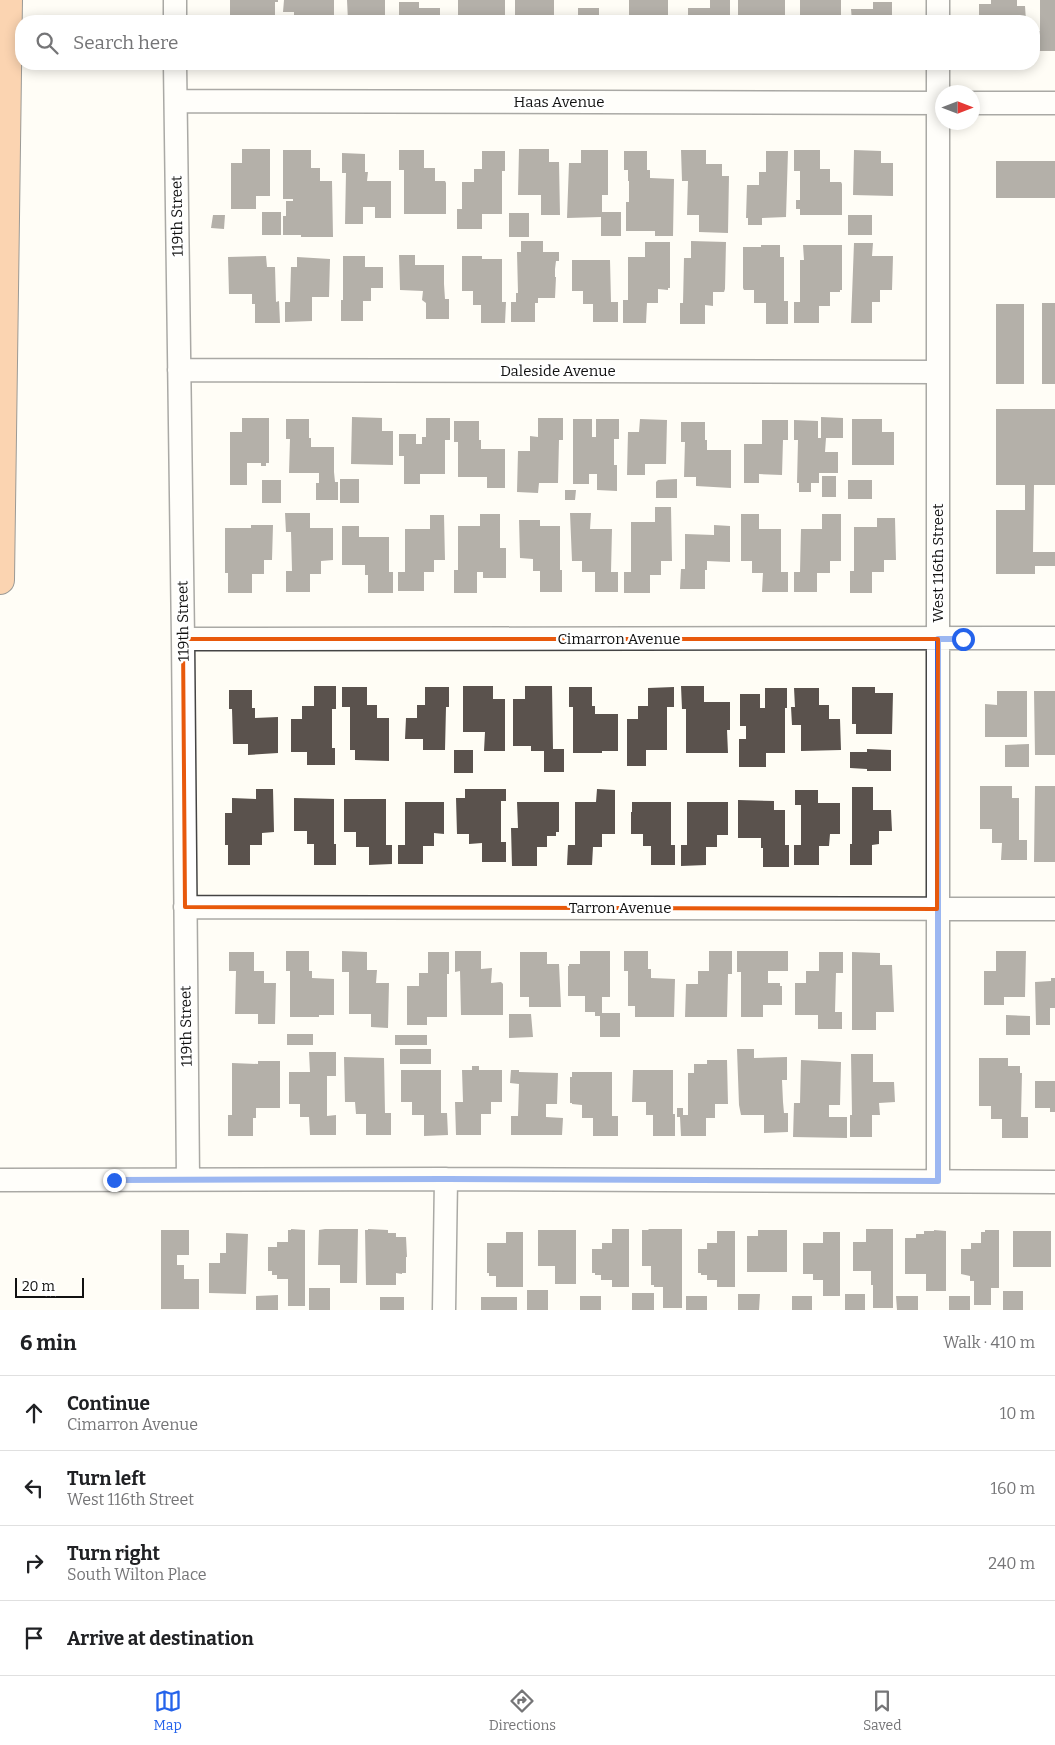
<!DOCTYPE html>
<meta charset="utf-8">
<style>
body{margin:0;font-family:Bitter,serif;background:#f2f2f2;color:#202124}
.compass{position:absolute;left:935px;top:85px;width:45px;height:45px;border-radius:50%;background:#fff;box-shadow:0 2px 12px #0003;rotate:90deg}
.scale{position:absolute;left:15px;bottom:12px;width:69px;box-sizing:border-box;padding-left:5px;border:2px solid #111;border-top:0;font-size:14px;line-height:18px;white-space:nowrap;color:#111;-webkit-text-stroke:4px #fff;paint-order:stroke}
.stop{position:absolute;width:15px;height:15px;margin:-11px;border:4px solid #2563eb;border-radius:50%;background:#fff}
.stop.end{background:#2563eb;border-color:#fff;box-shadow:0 1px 5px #0008}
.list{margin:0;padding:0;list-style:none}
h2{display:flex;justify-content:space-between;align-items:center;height:65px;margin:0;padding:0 20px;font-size:21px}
h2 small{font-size:16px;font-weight:400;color:#757577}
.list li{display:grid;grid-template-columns:32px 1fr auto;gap:15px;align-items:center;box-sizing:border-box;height:75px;padding:0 20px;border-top:1px solid #e0e0e0}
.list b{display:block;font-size:19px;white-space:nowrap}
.list p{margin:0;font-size:16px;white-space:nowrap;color:#757577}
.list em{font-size:16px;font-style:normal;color:#757577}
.icon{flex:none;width:28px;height:28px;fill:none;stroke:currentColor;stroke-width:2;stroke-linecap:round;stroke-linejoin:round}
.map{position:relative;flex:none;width:1055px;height:1310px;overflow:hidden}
.search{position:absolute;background:#fff;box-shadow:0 2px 12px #0003;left:15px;right:15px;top:15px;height:55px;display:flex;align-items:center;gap:12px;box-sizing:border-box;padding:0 18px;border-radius:20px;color:#757577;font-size:19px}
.sheet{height:365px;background:#fff}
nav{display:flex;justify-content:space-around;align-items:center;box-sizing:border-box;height:70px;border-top:1px solid #e0e0e0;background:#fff;font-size:14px;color:#757577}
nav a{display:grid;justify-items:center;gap:2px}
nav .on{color:#2563eb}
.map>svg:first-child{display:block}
</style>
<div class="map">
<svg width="1055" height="1310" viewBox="0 0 1055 1310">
<rect width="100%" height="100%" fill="#fffdf5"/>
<!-- building -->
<path fill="#5a524d" d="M230 0H278V2H275V21H230Z
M284 0H334V21H306V19H294V12H283Z
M347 0H385V21H348Z
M458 0H505V21H458Z
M515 0H554V21H515Z
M629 0H668V21H629Z
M710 0H730V21H688V8H710Z
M738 0H785V21H738Z
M800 0H841V21H800Z
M991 0H1017V6H1025L1026 21H979V4H991Z
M1040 0H1055V51H1034V31H1040Z
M399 2H419V8H440V21H399Z
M873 2H892V21H852L851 9H873Z
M578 8H599V19H618V21H578Z
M242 149H270V196H256V209H231V163H242Z
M519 149H549V162H559L560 215H541V195H518Z
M283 150H311V168H320V181H332L333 237H301V235H283V216H286V201H293V199H283Z
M399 150H424V168H435V181H445L446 183V214H404V170H399Z
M581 150H608V195H602V212H621V236H601V217L567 218 569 163H581Z
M681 150H706V164H722V176H729L728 233 699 232V215H687L688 181H682Z
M794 150H820V169H830V182H841L842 184V215H800V209H796V200H800V171H794Z
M854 150 881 151V163H893V196L853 195Z
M482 151H505V171H502V214H482V229H457V209H462V182H474V169H482Z
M624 151H647V170H650V178L674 179 673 236H655V231H626V202H629V181H628V170H624Z
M766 151H788L786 217 762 218V225H748V218H746L747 185H759V172H766Z
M342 153 365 154V172H368L367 181H391V218H375V207H363V224H345L346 173H342Z
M996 161H1055V198H996Z
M262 212H281V235H262Z
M509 213H529V237H509Z
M213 215H225L224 229 211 228Z
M848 215H872V235H848Z
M521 241H543V252H559V261H556L555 269V277H556L555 298H538V303H535V322H511V302H516V293H518L517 252H521Z
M691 241 726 242 725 289 724 292H713V306L705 305V324H680V303H683L684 258H691Z
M645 242H670V288H668V290L658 289V303H647L646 323H623V300H628V257H645Z
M854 243H873L872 256H893L892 290H880V302H872V323H851Z
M761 245H780V257H784V301H788V324H766V303H754V290H744L743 288V247H761Z
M803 245H842V290H840V292H830V306H819V323H794V302H800V260H804Z
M399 255H415V265H444V284L445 299H449V319H426V303L422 300 423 291 400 290Z
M266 256 267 267H275L276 302 279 301 280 323H255V304H252V294H229L228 257Z
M343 256H365V267H383V288H371V301H363V321H341V300H343Z
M462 256H482V259H502V302H506L505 323H481V305H473V291H462Z
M297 257 330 259 329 297H312V321L285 322V302H290L291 267H297Z
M572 260H610L611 302H618V322H593V304H583V291H572Z
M1042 303H1055V384H1042Z
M996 304H1024V384H996Z
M996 409H1055V485H1034L1033 552H1055V566H1035V574H996V510H1025V485H996Z
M352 417 382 418V431H393V465L351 464Z
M821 417 843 418V438H826L825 452H838V473H819V483H811V492H799V483H797L798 440H794V420L818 421V438H821Z
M242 418H269V463H266V466H261V463H247V485H230V432H242Z
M426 418H450V440H445V474H420V484H404V456H399V434H416V444H422V437H426Z
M538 418H563V440H559L558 483H539L538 493 517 492 518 451H530V436L538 437Z
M286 419H309V438H311V447H334V472L335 482H338V500H316V483H319V473H289L290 439H286Z
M573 419H592V437H596V419H619V439H614V465H617V491L597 490V474H589V484H573Z
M640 419 667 420 666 464H645V475H627L628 432H639Z
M852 419H882V432H894V465H852Z
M762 420H788V440H783L782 475 759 474V483H744V444H762Z
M454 421H479V440H481V449H505V488H487V477H458V442H454Z
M681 422H705V440H707V450H731V488L696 486V477H684L685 442H681Z
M822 476H836V497H822Z
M340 479H359V503H340Z
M677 479V498H656V482L658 480Z
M262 480H281V503H262Z
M848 480H872V499H848Z
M565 490H576L575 500H565Z
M655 507H671L672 561H661V575H650V593H624V572H631V522H655Z
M285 513H310V528H333V560L321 561V574H310V592H286V571H292L291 532H286Z
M570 513H591L590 529H612L611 572H618V592H595V572H582V561H572Z
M480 514H500V548H506V578H483V572H477V593H454V570H458V526H480Z
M741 514H759V529H781V572H788V592H762L763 573H752V561H741Z
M822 514H841V561H830V573H817V592H794V572H800L801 529H822Z
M430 515H444L445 560H434V572H424V591H398V572H405V529H430Z
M877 518H895L896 560H884V572H872V593H850V571H854V527H877Z
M519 520H540V526H560V570H562V592H540V571H533V559L520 558Z
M251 525H273L272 560H264V574H252V593H228V573H225V528H251Z
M714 525 730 526V562L707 561V570H705V589H680L681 569H685V534L714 535Z
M342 526H359V537H389V572H393V593H368V575H365V565H342Z
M314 686H336V709H332V748H335V765H307V752H291V719H302V706H314Z
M463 686H493V699H505V751H484L485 732H463Z
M525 686H552L553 749H564V772H544V751H531V746H513V699H525Z
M681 686H704V702H730V730H727L728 753H686V709H682Z
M342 687H367V705H377V718H389V761L355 760V750H350V707H342Z
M425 687H449V707H446L445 750H423V739H405L406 718H417V705H425Z
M569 687H592V706H595V714H618V751H602V753H573V707H569Z
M674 687V707H667V750H646V766H627V719H638V706H648V688Z
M852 687H875V693H893L892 734H856V724H852Z
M765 688H787V708H785V753H766V767H739V739H746V726H740V694H760V708H765Z
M794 688H819V705H829V719H840L841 750 801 751V725H792L791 707H795Z
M229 690H252V708H255V718L278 717V753L248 755V744H233L232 709H229Z
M997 691H1027V737H985V704L997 705Z
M1034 691H1055V755H1035Z
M1029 744V767H1005V745Z
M867 749 891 750V771H867V769L850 768V752H867Z
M454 750H473V773H454Z
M980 786H1012V798H1019V840H1027V860H1001L1002 843H992V829H980Z
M1035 786H1055V862H1034Z
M852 787H873V810H891L892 831H879V844L872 845V865H850V844H852Z
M256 789H273L274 832 262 833V845H250V865H228V845H225V813H232V798L256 799Z
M465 789H506V801H501V842H506V862H482V843L469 844V834H457L456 798H465Z
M597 789 615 790V834H602V847H593L592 865H567L568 845H575V802H596Z
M795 790H818V803H840V834H830L829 846H819V865H794V845H801V805H795Z
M294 798 334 799V844H336V865H314V844H307V831H294Z
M344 799H386V845H392V864L369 865V847H356V832H344Z
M738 800 774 801V810H785V845H789V867H763V848H761V838H738Z
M405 802H444V834L434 833V846H423V864H398V845H405Z
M517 802H559V832H556V836H547V847H537V866H512L511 828H518Z
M632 802H671V845H675V865H651V846H643V834H631V812H632Z
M687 802H728V835H717V847H706V865L681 866V845H687Z
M286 951H309V971H312V978L334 979V1015H319V1017H290V971H286Z
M342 951 367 952V970H377L376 983H389L388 1028 371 1027V1014H349V972H342Z
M455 951H481V969L492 968 491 983 501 982 503 984V1015H461L460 971 455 972Z
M580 951H610V997H602V1013H620V1037H600V1016H595V1012H585V996H568V966H569V964H580Z
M624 951H648V969H651V978L675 979 674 1017H635V1006H628V971H624Z
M709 951H732V974H728L727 1017H685L686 984H698V971H709Z
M737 951H788V971H768V983H780V986H782V1005H763V1017H741V972H737Z
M996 951H1026L1025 997H1004V1005H984V971H996Z
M229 952H254V971H264V983H276L275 1024H258V1014H235L236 971H229Z
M428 952H449V974H447V1017H427V1025H407V986H419V973H428Z
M520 952H547V964H559L561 1007H529V997H520Z
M819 952H843V973H836L835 1012H842V1029H818V1015H795V983H806V971H819Z
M852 952 880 953V965H892L894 1012H876V1030H852Z
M1051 978H1055V1008H1050V1025H1036L1035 982 1051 981Z
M509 1014H531L533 1037 509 1038Z
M1006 1015 1030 1016V1035H1006Z
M287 1034H313V1045H287Z
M395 1035H427V1045H395Z
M400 1049H431V1064H400Z
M737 1049H754V1058L787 1057V1080H782L783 1102 784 1113H788V1132L764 1133V1115H741L739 1105Z
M309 1052H336V1076H327V1116L336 1115V1135H310L309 1117H300V1104H289V1072H310Z
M851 1054H873V1082H894L895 1102 879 1103 880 1115H872V1137H850V1115H852Z
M344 1057 384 1058 385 1113H391V1135H366V1114H356L355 1102H345Z
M979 1058H1008V1066H1020V1073H1022L1021 1117H1028V1138H1002V1119H991V1106H979Z
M707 1060H727L728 1104H715V1118H706V1136H681L680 1117H677V1108H683V1115H688V1073H694V1064H707Z
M801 1060 841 1062 840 1105H829V1117H847V1138L793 1137 794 1103H800Z
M258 1061H280V1108H256V1118H253V1136H228V1115H232V1063L258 1064Z
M472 1066H479V1070H502V1102H491V1114H481V1135H456L455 1102H463L462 1070H472Z
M401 1070H441V1113H447L448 1135 424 1136V1115H412V1102H401Z
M511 1070H519V1072L558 1073 557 1104H546V1117L563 1118 562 1135H511V1116H518L519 1084 510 1083Z
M633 1070H673V1114H675V1136H653V1115H646V1102H632Z
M572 1072H612V1116H618V1136H593V1118H582V1105L572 1104V1103H570V1077H572Z
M1035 1081H1055V1112H1050V1108H1035Z
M291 1229 305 1230V1306H288V1279H277V1275H272V1271H268V1247H277V1242H288V1230H291Z
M325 1229H358L357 1283H340V1265H318L319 1230Z
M368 1229 388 1230V1233H396V1237H406L407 1257H406V1273H402V1274L396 1273V1285H366L365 1230H368Z
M612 1229H629V1287H612V1280H601V1275H595V1273H592V1249H602V1243H612Z
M649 1229H682V1308H663V1287H654V1285H651V1266H642V1230H648Z
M866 1229H893V1308H873V1285H871V1271H853V1242H866Z
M161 1230H189V1255H177V1265H184V1279H199V1309H161Z
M538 1230H576V1284H555V1266H538Z
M758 1230H787V1272H747V1236H758Z
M934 1230 946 1231V1291H926V1274H905V1238H916V1234H924V1231H934Z
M985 1230H999V1288H991V1305H974V1281H970V1276L961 1274V1249H971V1243H981V1232H985Z
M717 1231H735V1287H717V1280H707V1275H701V1273H698V1249H707V1243H717Z
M1013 1231H1051V1267H1013Z
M506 1232H523V1287H496V1276H489V1273H487V1243H506Z
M823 1232H840V1296H823V1280H813V1274H803V1243H823Z
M226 1233 248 1234 246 1294 209 1293V1263H220V1253H226Z
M309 1288H330V1310H309Z
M527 1290H548V1310H527Z
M1003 1291H1023V1310H1003Z
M632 1293H654V1310H632Z
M738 1294H760L759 1310H738Z
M845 1294H865V1310H845Z
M278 1295V1310H256V1296Z
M580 1296H601V1310H580Z
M686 1296H707V1310H686Z
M792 1296H812V1310H792Z
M896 1296H918V1310H897Z
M949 1296H970V1310H949Z
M380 1297H404V1310H380Z
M481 1297H517V1310H481Z"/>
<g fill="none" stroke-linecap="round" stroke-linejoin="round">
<defs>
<path id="minor" d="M175 0V21
M938 0V21
M175 64 183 639 188 1179
M176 101 942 103
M972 103H1055
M179 370 938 372
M183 639 1055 638
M185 907 1055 909
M0 1180 446 1179 1055 1182
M938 1181V64
M444 1310 446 1179"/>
<path id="highway" d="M0 580 8 0"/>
</defs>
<!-- minor casing -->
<use href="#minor" stroke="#444" stroke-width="25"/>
<!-- highway casing -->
<use href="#highway" stroke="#222" stroke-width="30"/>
<!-- minor -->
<use href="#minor" stroke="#fff" stroke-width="22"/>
<!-- highway -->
<use href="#highway" stroke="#f5a25d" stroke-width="28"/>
</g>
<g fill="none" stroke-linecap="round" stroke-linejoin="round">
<!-- route -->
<path stroke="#2563eb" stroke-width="6" d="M114 1180 446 1179 938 1181V639H963"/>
</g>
<!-- marked area -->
<path d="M0 0H1055V1310H0ZM183 639H938L937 909 185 907Z" fill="#fffdf5" fill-opacity=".55" fill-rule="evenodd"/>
<path fill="none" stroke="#e8590c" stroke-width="4" stroke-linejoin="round" d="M183 639H938L937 909 185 907Z"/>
<g text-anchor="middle" stroke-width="5" stroke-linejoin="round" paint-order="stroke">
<!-- street labels -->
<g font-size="15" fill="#111" stroke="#fff">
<text x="559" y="107">Haas Avenue</text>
<text transform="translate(177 216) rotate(-91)" y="5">119th Street</text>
<text x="558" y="376">Daleside Avenue</text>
<text transform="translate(938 563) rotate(-90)" y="5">West 116th Street</text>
<text transform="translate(183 621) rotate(-91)" y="5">119th Street</text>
<text x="619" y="644">Cimarron Avenue</text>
<text x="620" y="913">Tarron Avenue</text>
<text transform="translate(186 1026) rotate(-91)" y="5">119th Street</text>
</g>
</g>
</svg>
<svg class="compass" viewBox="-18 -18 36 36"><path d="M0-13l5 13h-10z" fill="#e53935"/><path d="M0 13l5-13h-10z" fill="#757577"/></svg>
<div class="scale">20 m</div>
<div class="stop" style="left:963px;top:639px"></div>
<div class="stop end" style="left:114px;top:1180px"></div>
<div class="search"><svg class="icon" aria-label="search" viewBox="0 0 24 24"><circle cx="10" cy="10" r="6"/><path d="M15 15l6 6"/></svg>Search here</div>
</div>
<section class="sheet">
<h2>6 min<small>Walk · 410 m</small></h2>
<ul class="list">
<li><svg class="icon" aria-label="ahead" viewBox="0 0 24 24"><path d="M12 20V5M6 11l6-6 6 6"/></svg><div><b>Continue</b><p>Cimarron Avenue</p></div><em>10 m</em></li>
<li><svg class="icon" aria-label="left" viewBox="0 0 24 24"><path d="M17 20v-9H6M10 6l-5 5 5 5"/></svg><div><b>Turn left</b><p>West 116th Street</p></div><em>160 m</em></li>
<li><svg class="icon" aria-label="right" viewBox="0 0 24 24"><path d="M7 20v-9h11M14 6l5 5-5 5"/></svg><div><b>Turn right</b><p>South Wilton Place</p></div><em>240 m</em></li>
<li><svg class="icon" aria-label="arrive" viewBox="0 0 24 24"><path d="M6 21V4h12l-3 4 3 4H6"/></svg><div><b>Arrive at destination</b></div></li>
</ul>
</section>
<nav>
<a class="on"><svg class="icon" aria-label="map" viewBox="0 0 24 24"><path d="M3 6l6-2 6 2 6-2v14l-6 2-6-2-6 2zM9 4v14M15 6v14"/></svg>Map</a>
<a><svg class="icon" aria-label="directions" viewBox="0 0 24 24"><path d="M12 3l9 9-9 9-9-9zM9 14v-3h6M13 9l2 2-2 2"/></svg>Directions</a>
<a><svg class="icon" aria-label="saved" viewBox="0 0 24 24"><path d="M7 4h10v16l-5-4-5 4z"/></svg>Saved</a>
</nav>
